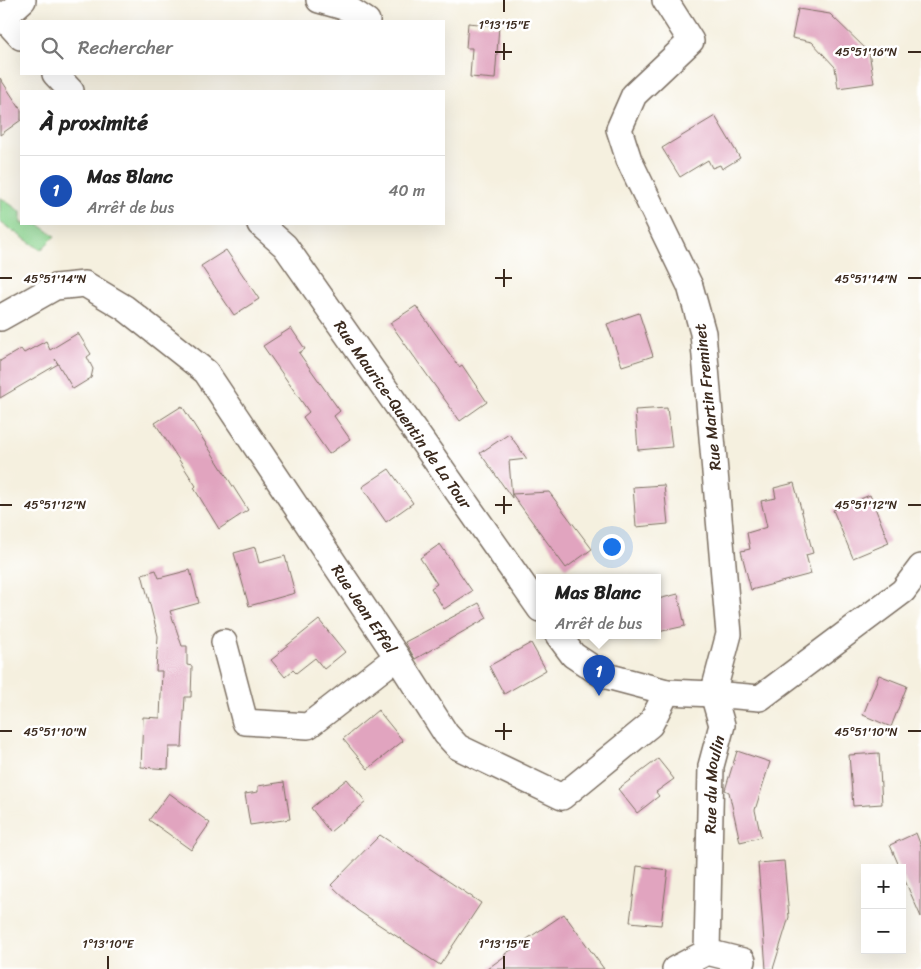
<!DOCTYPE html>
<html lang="fr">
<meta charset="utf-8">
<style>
body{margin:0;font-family:Sriracha,sans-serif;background:#f6f6f6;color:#222}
.controls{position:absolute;right:15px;bottom:15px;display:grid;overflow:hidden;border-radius:0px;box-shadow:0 5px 20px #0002}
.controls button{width:45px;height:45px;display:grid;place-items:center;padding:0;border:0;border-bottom:1px solid #e0e0e0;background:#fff;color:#222;font:25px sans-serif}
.you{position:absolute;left:611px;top:546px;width:18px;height:18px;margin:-12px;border:4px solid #fff;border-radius:50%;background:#1a73e8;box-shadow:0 0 0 8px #1a73e833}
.badge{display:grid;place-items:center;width:32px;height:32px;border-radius:50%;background:#0f766e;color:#fff;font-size:16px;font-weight:700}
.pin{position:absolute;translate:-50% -41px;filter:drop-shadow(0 1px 2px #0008)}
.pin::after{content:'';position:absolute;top:26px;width:18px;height:15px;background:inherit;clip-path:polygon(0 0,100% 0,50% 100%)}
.popup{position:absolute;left:536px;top:574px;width:125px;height:65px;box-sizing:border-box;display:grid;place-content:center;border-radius:0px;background:#fff;filter:drop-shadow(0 1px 4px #0005);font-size:16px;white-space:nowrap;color:#767676}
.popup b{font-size:19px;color:#222}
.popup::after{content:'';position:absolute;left:50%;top:100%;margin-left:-10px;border:10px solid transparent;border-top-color:#fff}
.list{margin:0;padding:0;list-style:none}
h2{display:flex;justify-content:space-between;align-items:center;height:65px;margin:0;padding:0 20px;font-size:21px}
h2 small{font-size:16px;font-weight:400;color:#767676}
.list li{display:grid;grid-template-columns:32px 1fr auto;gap:15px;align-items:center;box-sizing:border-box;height:70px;padding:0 20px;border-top:1px solid #e0e0e0}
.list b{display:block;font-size:19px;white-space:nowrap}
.list p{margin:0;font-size:16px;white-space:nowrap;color:#767676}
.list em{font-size:16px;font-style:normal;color:#767676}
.icon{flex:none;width:28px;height:28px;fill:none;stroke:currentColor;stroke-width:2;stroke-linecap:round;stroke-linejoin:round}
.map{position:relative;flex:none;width:921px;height:969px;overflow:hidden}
.search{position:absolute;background:#fff;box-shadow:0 5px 20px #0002;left:20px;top:20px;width:425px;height:55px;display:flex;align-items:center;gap:12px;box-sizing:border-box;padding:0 18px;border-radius:0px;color:#767676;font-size:19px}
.panel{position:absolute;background:#fff;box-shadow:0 5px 20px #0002;left:20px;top:90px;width:425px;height:135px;border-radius:0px}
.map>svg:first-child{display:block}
</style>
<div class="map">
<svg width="921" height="969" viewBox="0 0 921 969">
<rect width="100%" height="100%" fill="#fff"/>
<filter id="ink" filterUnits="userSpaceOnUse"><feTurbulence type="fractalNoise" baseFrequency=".02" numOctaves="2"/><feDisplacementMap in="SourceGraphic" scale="10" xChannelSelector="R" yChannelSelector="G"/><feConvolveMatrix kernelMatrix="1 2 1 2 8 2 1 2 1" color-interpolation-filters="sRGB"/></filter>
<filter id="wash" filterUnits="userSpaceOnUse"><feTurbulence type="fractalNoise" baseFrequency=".0096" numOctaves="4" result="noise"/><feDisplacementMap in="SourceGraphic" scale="20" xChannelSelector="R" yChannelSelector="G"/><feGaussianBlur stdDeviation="1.12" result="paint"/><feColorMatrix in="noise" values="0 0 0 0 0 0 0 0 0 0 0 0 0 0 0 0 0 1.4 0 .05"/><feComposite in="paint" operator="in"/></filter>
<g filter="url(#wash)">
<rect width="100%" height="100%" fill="#f5f0df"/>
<!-- green -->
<path fill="#8ed792" stroke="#648058" d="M0 197 21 212V224H38L55 236 41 250 0 222Z"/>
<g id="blocks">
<!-- building -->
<path fill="#e1a4bf" d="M798 9 830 14 869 52 874 83 838 88 835 67 812 42 792 38Z
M468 23 499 26 495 79 470 77 472 48H466Z
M0 78 21 110V120L0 135Z
M715 116 740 158 722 169 720 165 712 168 708 160 680 177 662 148Z
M226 250 259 299 234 315 201 266Z
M416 306 459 367 462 365 487 402 460 421 390 323Z
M639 313 653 356 622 366 607 324Z
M291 328 305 349 299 353 340 411 334 416 350 439 329 454 303 417 309 412 263 346Z
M78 333 91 354 87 357 93 369 91 378 73 389 55 359 58 364 0 398V361L21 349 24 353 46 341 50 350Z
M182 406 248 510 219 529 194 488 196 486 155 423Z
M667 408 672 447 638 450 635 410Z
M509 434 527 459 509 461 512 498 480 453Z
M389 469 413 503 386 522 362 487Z
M794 483 813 553 806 555 811 574 751 590 741 551 750 549 747 533 767 527 761 501 776 498 774 488Z
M664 485 668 524 636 527 633 487Z
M549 492 592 549 566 568 512 494Z
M870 495 889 543 853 558 833 510Z
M440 544 472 591 444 609 431 588 437 584 420 558Z
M255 547 259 563 285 556 295 593 249 606 234 553Z
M156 570 159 578 190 570 199 603 170 611 182 646H187V665L192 666 191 697H185L182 747H169L168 769 141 767 143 717 160 718 162 671H156L158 636 142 574Z
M678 594 685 626 658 632V599Z
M479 603 487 618 415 659 405 642Z
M319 620 345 652 324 669 315 658 296 673 293 670 285 677 271 660 280 653 279 652Z
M531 643 546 670 504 694 489 666Z
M879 675 907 686 891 727 863 715Z
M378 710 403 741 368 769 343 739Z
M737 751 770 762 755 810 761 837 740 842 729 792 725 790Z
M879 753 882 804 853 806 849 755Z
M658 759 674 779 656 792 659 796 637 813 618 789Z
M347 779 366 802 330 832 311 808Z
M284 782 290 819 250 825 245 794 258 792V786Z
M169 793 210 823 191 850 149 820Z
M916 833 921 846V917L902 874V868H900L890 845Z
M380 835 481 903 440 965 357 910 331 885Z
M784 861 789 917 773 969H766L758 863Z
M637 866 668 870 661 925 630 922Z
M564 914 604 969H487L505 956V954Z"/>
</g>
</g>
<g filter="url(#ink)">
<use href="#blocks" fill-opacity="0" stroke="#7c6f62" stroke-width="1"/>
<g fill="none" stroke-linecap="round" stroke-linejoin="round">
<defs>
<g id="street">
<path d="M319 0 347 8 367 21"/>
<path d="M0 14 21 37"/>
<path d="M3 18 23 0"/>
<path d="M55 74 71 91"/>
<path id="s1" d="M260 224 285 246 540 609"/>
<path id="s2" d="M0 318 55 287 85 284 125 308 206 372 397 657 446 734 458 747 562 797 650 725 667 692"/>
<path d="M558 635 573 655 603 675 667 692 713 694 729 634 703 333 690 286 629 160 619 129 634 95 691 41 665 0"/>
<path d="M224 642 245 722 308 726 397 657"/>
<path id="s3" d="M707 952 711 766 722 725 713 694 760 698 903 591 921 567"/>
<path d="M675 969 707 952 743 961"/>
</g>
</defs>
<!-- street casing -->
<use href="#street" stroke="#7c6f62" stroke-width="28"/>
<!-- street -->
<use href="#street" stroke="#fff" stroke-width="25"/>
</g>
</g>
<!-- ticks -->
<path fill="none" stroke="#3b2a1e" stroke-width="2" d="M504 0V12M504 43V60M495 52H512M908 52H921M504 269V287M0 278H12M495 278H512M908 278H921M504 496V514M0 505H12M495 505H512M908 505H921M504 723V740M0 731H12M495 731H512M908 731H921M108 956V969M504 956V969"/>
<g text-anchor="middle" stroke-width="5" stroke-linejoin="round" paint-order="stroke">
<!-- street labels -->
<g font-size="16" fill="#3b2a1e" stroke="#fff">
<text transform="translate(707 397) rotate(-96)" y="6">Rue Martin Freminet</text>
<text dy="6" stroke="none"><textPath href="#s1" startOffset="239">Rue Maurice-Quentin de La Tour</textPath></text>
<text dy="6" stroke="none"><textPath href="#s2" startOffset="528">Rue Jean Effel</textPath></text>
<text dy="6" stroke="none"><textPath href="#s3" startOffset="168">Rue du Moulin</textPath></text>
</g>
</g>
<g font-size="12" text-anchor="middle" fill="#3b2a1e" stroke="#fff" stroke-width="5" stroke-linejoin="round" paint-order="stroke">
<text x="504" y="29">1°13'15"E</text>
<text x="866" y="56">45°51'16"N</text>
<text x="55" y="283">45°51'14"N</text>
<text x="866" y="283">45°51'14"N</text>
<text x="55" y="509">45°51'12"N</text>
<text x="866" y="509">45°51'12"N</text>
<text x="55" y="736">45°51'10"N</text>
<text x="866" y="736">45°51'10"N</text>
<text x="108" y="948">1°13'10"E</text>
<text x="504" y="948">1°13'15"E</text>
</g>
</svg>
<div class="controls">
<button>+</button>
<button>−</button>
</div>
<div class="you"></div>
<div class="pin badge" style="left:599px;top:696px;background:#1a4fb4">1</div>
<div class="popup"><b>Mas Blanc</b>Arrêt de bus</div>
<div class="search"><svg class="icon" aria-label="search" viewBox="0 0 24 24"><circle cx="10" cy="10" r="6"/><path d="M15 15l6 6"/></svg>Rechercher</div>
<section class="panel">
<h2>À proximité<small></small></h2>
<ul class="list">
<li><span class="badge" style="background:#1a4fb4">1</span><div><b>Mas Blanc</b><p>Arrêt de bus</p></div><em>40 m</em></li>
</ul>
</section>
</div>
